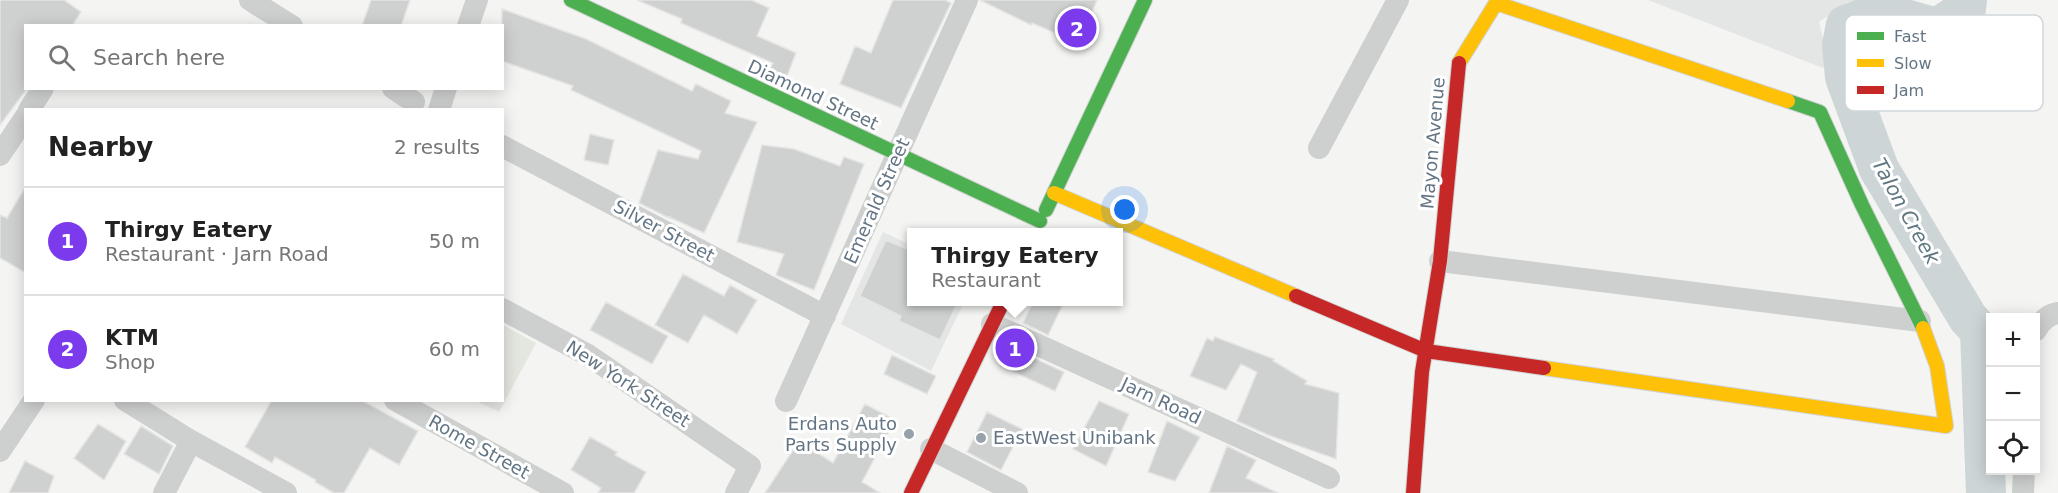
<!DOCTYPE html>
<meta charset="utf-8">
<style>
body{margin:0;font-family:"DejaVu Sans",sans-serif;background:#f6f6f6;color:#222}
.controls{position:absolute;right:18px;bottom:18px;display:grid;overflow:hidden;border-radius:0px;box-shadow:0 3px 15px #0003}
.controls button{width:54px;height:54px;display:grid;place-items:center;padding:0;border:0;border-bottom:2px solid #e0e0e0;background:#fff;color:#222;font:30px sans-serif}
.you{position:absolute;left:1125px;top:210px;width:21px;height:21px;margin:-15px;border:4px solid #fff;border-radius:50%;background:#1a73e8;box-shadow:0 0 0 9px #1a73e833}
.badge{display:grid;place-items:center;width:39px;height:39px;border-radius:50%;background:#7c3aed;color:#fff;font-size:20px;font-weight:700}
.pin{position:absolute;translate:-50% -50%;border:3px solid #fff;box-shadow:0 2px 6px #0006}
.popup{position:absolute;left:907px;top:228px;width:216px;height:78px;box-sizing:border-box;display:grid;place-content:center;border-radius:0px;background:#fff;filter:drop-shadow(0 2px 4px #0005);font-size:20px;white-space:nowrap;color:#767676}
.popup b{font-size:22px;color:#222}
.popup::after{content:'';position:absolute;left:50%;top:100%;margin-left:-12px;border:12px solid transparent;border-top-color:#fff}
.list{margin:0;padding:0;list-style:none}
h2{display:flex;justify-content:space-between;align-items:center;height:78px;margin:0;padding:0 24px;font-size:26px}
h2 small{font-size:20px;font-weight:400;color:#767676}
.list li{display:grid;grid-template-columns:39px 1fr auto;gap:18px;align-items:center;box-sizing:border-box;height:108px;padding:0 24px;border-top:2px solid #e0e0e0}
.list b{display:block;font-size:22px;white-space:nowrap}
.list p{margin:0;font-size:20px;white-space:nowrap;color:#767676}
.list em{font-size:20px;font-style:normal;color:#767676}
.icon{flex:none;width:33px;height:33px;fill:none;stroke:currentColor;stroke-width:2;stroke-linecap:round;stroke-linejoin:round}
.map{position:relative;flex:none;width:2058px;height:493px;overflow:hidden}
.search{position:absolute;background:#fff;box-shadow:0 3px 15px #0003;left:24px;top:24px;width:480px;height:66px;display:flex;align-items:center;gap:15px;box-sizing:border-box;padding:0 21px;border-radius:0px;color:#767676;font-size:22px}
.panel{position:absolute;background:#fff;box-shadow:0 3px 15px #0003;left:24px;top:108px;width:480px;height:294px;border-radius:0px}
.map>svg:first-child{display:block}
</style>
<div class="map">
<svg width="2058" height="493" viewBox="0 0 2058 493">
<rect width="100%" height="100%" fill="#f4f4f2"/>
<!-- built -->
<path fill="#e4e6e5" d="M1648 0H1889L1848 2 1819 22 1831 71Z
M883 232 911 245 912 302H964L931 371 841 324Z"/>
<!-- green -->
<path fill="#e4e7e0" d="M503 325 536 343 499 412 476 401 502 400Z"/>
<g fill="none" stroke-linecap="round" stroke-linejoin="round">
<!-- river -->
<path stroke="#cdd5d7" stroke-width="40" d="M1967 0 1966 9 1937 28 1880 12 1846 25 1842 45 1845 77 1879 169 1968 318 1980 331 1986 493"/>
</g>
<!-- building -->
<path fill="#cfd0d0" stroke="#e4e4e2" stroke-width="1.5" d="M0 0H64L81 12 72 26H26V90L0 125Z
M371 0H410L401 26H362Z
M637 0H751L769 8 757 36 796 53 787 76 770 69 773 63 681 23 682 19Z
M893 0H945L951 3 901 108 840 84 855 46 871 53Z
M980 0H1097L1079 43 1032 23 1031 25Z
M502 9 586 39 692 91 696 84 731 101 725 113 757 122 704 233 669 217V218L639 203 658 150 698 159 701 151 571 90 573 86 502 61Z
M590 134 614 140 608 165 584 160Z
M762 145 794 149 840 166 844 157 864 164 814 290 776 275 784 254 737 242Z
M26 186V273L0 258V215L7 218Z
M886 240 912 251V302H945L956 306 940 340 899 321 901 316 860 296Z
M683 274 724 296 730 285 757 300 737 334 704 315 688 343 655 325Z
M606 302 668 336 652 364 590 330Z
M1033 302H1064L1048 335 1023 323Z
M1215 337 1274 359 1273 361 1307 381 1305 384 1339 393 1336 459 1268 435 1237 421 1257 372 1241 364 1226 390 1190 376 1207 338 1213 341Z
M1010 347 1064 372 1055 391 1001 366Z
M892 355 936 376 927 394 884 374Z
M272 400H361L418 431 399 465 370 448 344 493H334L315 482 316 480 275 457 272 463 245 447Z
M1099 401 1129 414 1106 466 1073 449Z
M865 404 895 420 862 482 880 493H765L799 441 833 463Z
M987 412 1022 429 1001 470 967 452Z
M1167 421 1200 437 1175 481 1148 472Z
M98 424 126 441 104 480 74 458Z
M141 426 173 446 159 474 124 454Z
M590 437 617 452 615 455 646 472 634 493H598L601 488 571 470Z
M1227 446 1256 460 1246 478 1278 493H1209Z
M25 461 54 476 48 493H9Z"/>
<g fill="none" stroke-linecap="round" stroke-linejoin="round">
<defs>
<path id="fast" d="M571 0 1040 221
M1788 101 1820 112 1862 205 1923 328
M1046 210 1145 0"/>
<path id="slow" d="M1459 63 1496 3 1788 101
M1054 193 1296 296
M1544 368 1946 426 1937 366 1923 328"/>
<path id="jam" d="M1296 296 1426 351 1544 368
M911 493 1003 302
M1413 493 1422 372 1440 261 1459 63"/>
</defs>
<!-- fast casing -->
<use href="#fast" stroke="#d0d2d2" stroke-width="16"/>
<!-- slow casing -->
<use href="#slow" stroke="#d0d2d2" stroke-width="16"/>
<!-- jam casing -->
<use href="#jam" stroke="#d0d2d2" stroke-width="16"/>
<!-- street -->
<path stroke="#cecfcf" stroke-width="22" d="M250 0 292 26
M468 26 477 0
M393 88 414 102
M29 110 43 88
M439 110 446 88
M502 146 825 316
M1319 148 1398 0
M0 155 26 116
M1440 261 1920 321
M502 309 588 355 750 466 736 493
M992 324 1329 478
M2036 330C2040 322 2049 314 2058 313
M125 400 191 441 286 493
M395 400 563 493
M786 401 967 0
M931 449 1017 493
M0 451 34 400
M164 493 191 441
M2023 493 2024 470"/>
<!-- fast -->
<use href="#fast" stroke="#4caf50" stroke-width="14"/>
<!-- slow -->
<use href="#slow" stroke="#ffc107" stroke-width="14"/>
<!-- jam -->
<use href="#jam" stroke="#c62828" stroke-width="14"/>
</g>
<!-- markers -->
<g fill="#96a1aa" stroke="#fff" stroke-width="2">
<circle cx="909" cy="434" r="6"/>
<circle cx="981" cy="438" r="6"/>
</g>
<g text-anchor="middle" stroke-width="6" stroke-linejoin="round" paint-order="stroke">
<!-- street labels -->
<g font-size="18" fill="#637584" stroke="#fff">
<text transform="translate(813 95) rotate(25)" y="6">Diamond Street</text>
<text transform="translate(1433 143) rotate(-85)" y="6">Mayon Avenue</text>
<text transform="translate(877 201) rotate(-66)" y="6">Emerald Street</text>
<text transform="translate(664 231) rotate(28)" y="6">Silver Street</text>
<text transform="translate(628 384) rotate(33)" y="6">New York Street</text>
<text transform="translate(1161 401) rotate(25)" y="6">Jarn Road</text>
<text transform="translate(479 447) rotate(29)" y="6">Rome Street</text>
</g>
<!-- poi labels -->
<g font-size="18" fill="#637584" stroke="#fff" text-anchor="end">
<text x="897" y="430">Erdans Auto<tspan x="897" dy="21">Parts Supply</tspan></text>
<text x="993" y="444" text-anchor="start">EastWest Unibank</text>
</g>
<!-- water labels -->
<g font-size="20" font-style="italic" fill="#5f7781" stroke="#fff">
<text transform="translate(1906 211) rotate(61)" y="7">Talon Creek</text>
</g>
</g>
<!-- legend -->
<rect x="1845" y="15" width="198" height="96" rx="9" fill="#fff" stroke="#d0d6da" stroke-width="1.5"/>
<rect x="1857" y="32" width="27" height="8" fill="#4caf50"/>
<rect x="1857" y="59" width="27" height="8" fill="#ffc107"/>
<rect x="1857" y="86" width="27" height="8" fill="#c62828"/>
<g font-size="16" fill="#637584">
<text x="1894" y="42">Fast</text>
<text x="1894" y="69">Slow</text>
<text x="1894" y="96">Jam</text>
</g>
</svg>
<div class="controls">
<button>+</button>
<button>−</button>
<button><svg class="icon" aria-label="locate" viewBox="0 0 24 24"><circle cx="12" cy="12" r="6"/><path d="M12 2v4M12 18v4M2 12h4M18 12h4"/></svg></button>
</div>
<div class="you"></div>
<div class="pin badge" style="left:1015px;top:348px">1</div>
<div class="popup"><b>Thirgy Eatery</b>Restaurant</div>
<div class="pin badge" style="left:1077px;top:28px">2</div>
<div class="search"><svg class="icon" aria-label="search" viewBox="0 0 24 24"><circle cx="10" cy="10" r="6"/><path d="M15 15l6 6"/></svg>Search here</div>
<section class="panel">
<h2>Nearby<small>2 results</small></h2>
<ul class="list">
<li><span class="badge">1</span><div><b>Thirgy Eatery</b><p>Restaurant · Jarn Road</p></div><em>50 m</em></li>
<li><span class="badge">2</span><div><b>KTM</b><p>Shop</p></div><em>60 m</em></li>
</ul>
</section>
</div>
